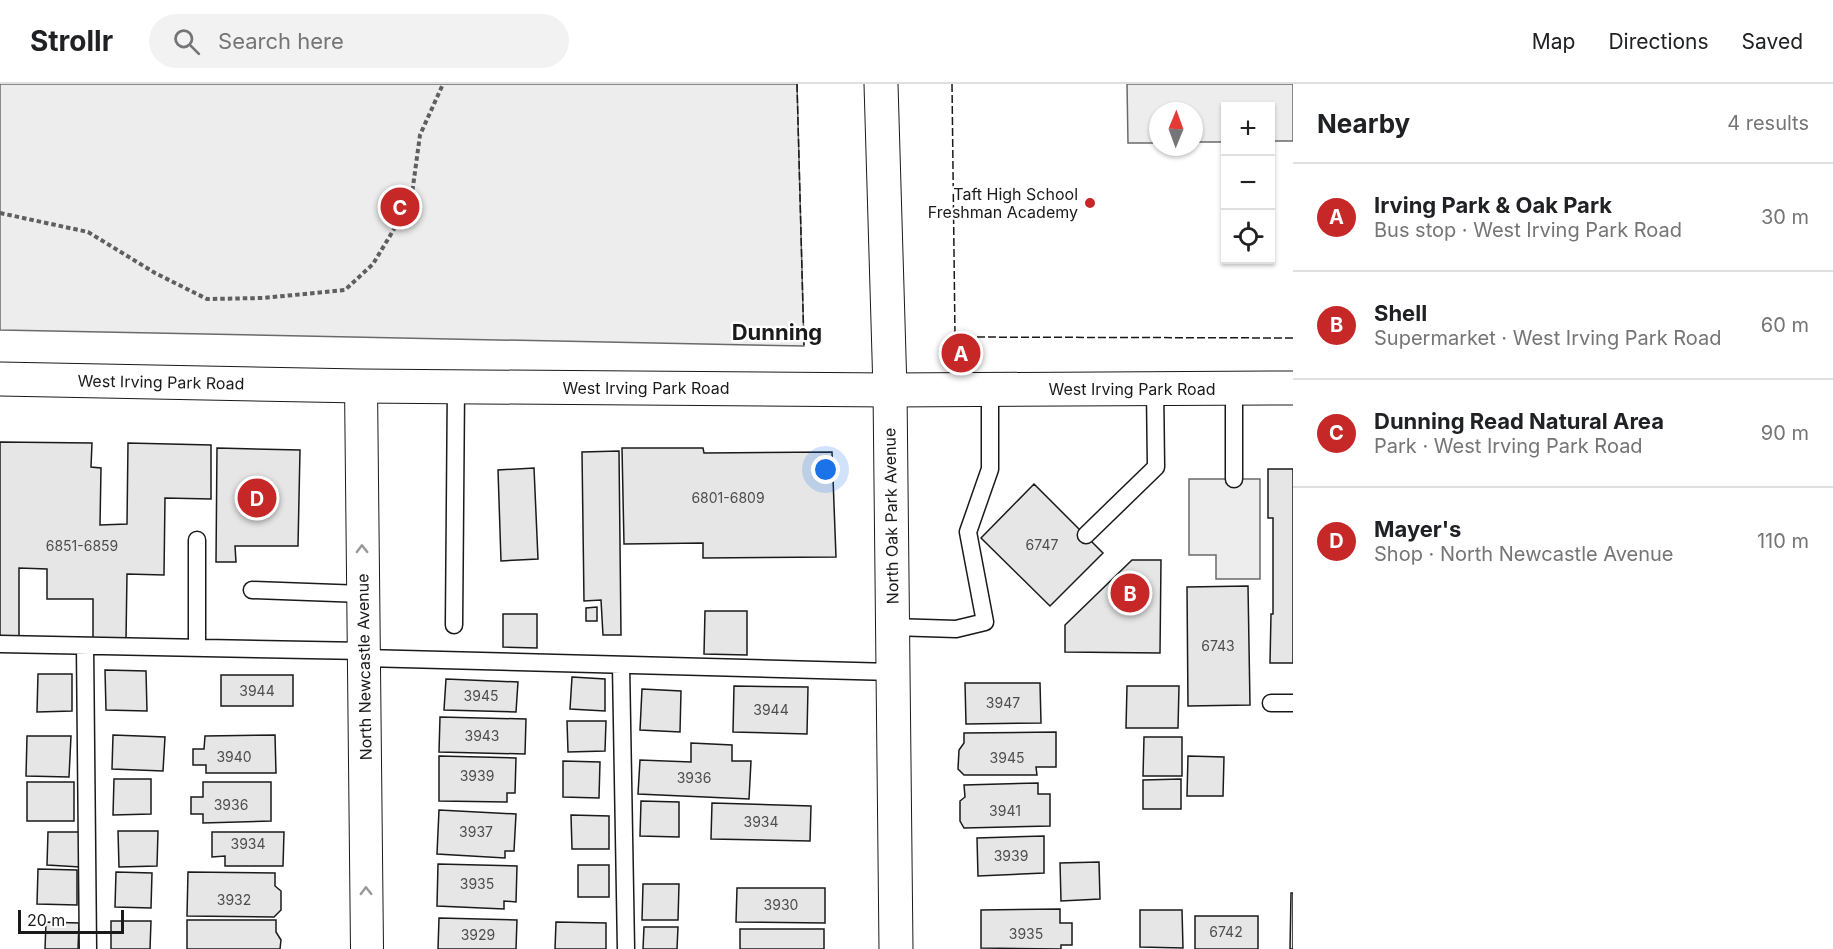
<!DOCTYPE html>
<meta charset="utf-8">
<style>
body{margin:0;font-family:Inter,sans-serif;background:#f2f2f2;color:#202124}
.controls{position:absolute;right:18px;top:18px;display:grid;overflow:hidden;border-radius:0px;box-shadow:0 2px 4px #0004}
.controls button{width:54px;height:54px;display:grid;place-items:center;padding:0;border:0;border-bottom:2px solid #e0e0e0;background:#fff;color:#202124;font:30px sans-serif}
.compass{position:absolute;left:1149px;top:18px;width:54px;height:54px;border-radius:50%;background:#fff;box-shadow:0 2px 4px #0004;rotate:1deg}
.scale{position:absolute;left:18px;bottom:15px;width:106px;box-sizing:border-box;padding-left:6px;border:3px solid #1a1a1a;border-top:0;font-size:16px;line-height:21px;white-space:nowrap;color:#1a1a1a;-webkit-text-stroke:4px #fff;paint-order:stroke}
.you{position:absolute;left:826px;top:386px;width:21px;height:21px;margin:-15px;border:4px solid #fff;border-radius:50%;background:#1a73e8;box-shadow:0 0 0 9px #1a73e833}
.badge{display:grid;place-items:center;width:39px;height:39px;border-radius:50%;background:#c62828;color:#fff;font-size:20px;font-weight:700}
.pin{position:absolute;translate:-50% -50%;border:3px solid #fff;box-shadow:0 2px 6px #0006}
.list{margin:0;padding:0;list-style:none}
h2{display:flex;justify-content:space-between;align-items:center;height:78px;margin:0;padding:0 24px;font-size:26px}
h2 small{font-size:20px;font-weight:400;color:#757577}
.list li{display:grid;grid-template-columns:39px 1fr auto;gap:18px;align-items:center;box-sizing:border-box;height:108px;padding:0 24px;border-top:2px solid #e0e0e0}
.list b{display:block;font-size:22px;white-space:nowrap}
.list p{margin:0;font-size:20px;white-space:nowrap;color:#757577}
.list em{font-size:20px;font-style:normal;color:#757577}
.icon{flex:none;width:33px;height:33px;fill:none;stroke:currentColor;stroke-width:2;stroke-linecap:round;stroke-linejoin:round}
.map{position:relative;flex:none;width:1293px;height:865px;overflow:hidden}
header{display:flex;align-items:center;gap:36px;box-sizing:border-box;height:84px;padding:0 30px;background:#fff;border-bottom:2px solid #e0e0e0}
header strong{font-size:28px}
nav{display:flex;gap:33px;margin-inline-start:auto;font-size:21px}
.search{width:420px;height:54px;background:#f2f2f2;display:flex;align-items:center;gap:15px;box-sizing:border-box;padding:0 21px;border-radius:33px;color:#757577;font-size:22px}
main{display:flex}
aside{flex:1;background:#fff}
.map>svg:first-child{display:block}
</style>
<header>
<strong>Strollr</strong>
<div class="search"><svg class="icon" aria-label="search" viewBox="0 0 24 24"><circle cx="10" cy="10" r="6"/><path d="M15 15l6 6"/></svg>Search here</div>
<nav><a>Map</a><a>Directions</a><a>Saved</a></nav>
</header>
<main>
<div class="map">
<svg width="1293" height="865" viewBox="0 0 1293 865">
<rect width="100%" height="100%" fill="#fff"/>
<!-- built -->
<path fill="#ededed" stroke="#6a6a6a" stroke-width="1.5" d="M0 0H797L804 262 0 246Z
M1127 0H1293V57H1271L1270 22H1226L1225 58H1194V27H1158V59H1128Z
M1189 395H1260V495H1216V471H1189Z"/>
<!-- building -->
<path fill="#e6e6e6" stroke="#1a1a1a" stroke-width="1.5" d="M0 358 92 359 91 383 101 384 100 441 127 440 128 359 211 361V415L165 414 164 491 127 490 126 556H93V515H47V485L19 484V554H0Z
M217 364 300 366 298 462H235L236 478H216Z
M622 364H703L704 369 832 368 836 473 703 474V459L624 460Z
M619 367 621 551H603L601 516 584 517 582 368Z
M534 384 538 475 501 477 498 386Z
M1268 385H1293V579H1270L1271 530H1273V434H1268Z
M1034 400 1103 469 1050 522 981 454Z
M1132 476H1161L1160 569 1065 568V541Z
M1248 502 1250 621 1188 622 1187 503Z
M597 523V537H586V524Z
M705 527H747V571L704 570Z
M503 530H537V564L503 563Z
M105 586 146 587 147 627 106 626Z
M38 590H72V627L37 628Z
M221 591H293V622H221Z
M572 593 605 595V627L570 625Z
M446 595 518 598 516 628 444 626Z
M965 599H1040L1041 639 966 640Z
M734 602 808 603 807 650 733 648Z
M1127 602H1179L1178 644H1126Z
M642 605 681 607 680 648 640 646Z
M440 633 526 635 525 670 439 668Z
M567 637H606L605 667 568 668Z
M1056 648V683H1036L1037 691H964L958 685 959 666 964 659V649Z
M113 651 165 653 163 687 112 685Z
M275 651 276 689H206V681H193V665H204L205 652Z
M27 652H71L69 693 26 692Z
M1144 653H1182V692H1143Z
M691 659 732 661V677H751L749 715 638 710 640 676 691 678Z
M439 672 516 674 515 709H507V718L439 717Z
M1188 672 1224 673 1223 712H1187Z
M563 677 600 678 599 714 563 713Z
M114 695H151V730L113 731Z
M1181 695V725H1143V696Z
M27 698H74V737H27Z
M203 698H271V737L203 739V730H191V713H203Z
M1038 699V710H1050V742L964 744 960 737V717L965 713 964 701Z
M641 717 679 718V753L640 752Z
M712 719 811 722 810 757 711 755Z
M439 726 516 730 514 767H505V774L437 770Z
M571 731 609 732V765H572Z
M118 747H158L157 782 119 783Z
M48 748H80V783L47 781Z
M212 748H284L283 782H225V772L212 773Z
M1044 752V789L978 792 977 754Z
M1099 778 1100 815 1061 817 1060 779Z
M438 780 517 782 516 818 504 817V825L437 822Z
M578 781H609V813H578Z
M38 785 77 786V821L37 820Z
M116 788 152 789 151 824 115 823Z
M188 788 275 789V802L281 807V826L274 833 187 832Z
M643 800H679L678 836H642Z
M737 804H825V839L736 838Z
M1291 809H1293V865H1290Z
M1060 825V839H1072V861H1061V865L981 864V826Z
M1140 826H1182L1183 864 1140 863Z
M1195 832H1258V865H1195Z
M439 834 517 836 516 865H438Z
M187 836H276V848L281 856 280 865H187Z
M111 837H151L150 865H111Z
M46 838 79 839 78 865H45Z
M556 838 606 839V865H555Z
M644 843H678L677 865H643Z
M740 845H824V865H740Z"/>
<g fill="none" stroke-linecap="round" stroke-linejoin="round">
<defs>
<path id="lane" d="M1234 304V395
M1086 451 1156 383 1155 304
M197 456V564
M252 506 363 510
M454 541 456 302
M892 543 956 545 985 538 968 448 990 385V305
M0 560 364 567
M85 562 88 865
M364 574 892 588
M621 581 626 865
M1271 619H1293"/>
<path id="street" d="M361 302 367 865"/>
<path id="secondary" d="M881 0 890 306 896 865"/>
<path id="primary" d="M0 295 361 302 890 306 1293 304"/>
</defs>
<!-- lane casing -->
<use href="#lane" stroke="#1a1a1a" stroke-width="19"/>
<!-- street casing -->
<use href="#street" stroke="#1a1a1a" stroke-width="34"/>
<!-- secondary casing -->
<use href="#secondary" stroke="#1a1a1a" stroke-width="35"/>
<!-- primary casing -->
<use href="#primary" stroke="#1a1a1a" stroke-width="35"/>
<!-- path -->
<path stroke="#5f5f5f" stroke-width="4" stroke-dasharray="4.5 3" stroke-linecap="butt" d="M0 129 88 148 155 189 207 215 263 214 345 206 373 180 411 117 420 51 443 0"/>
<!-- lane -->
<use href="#lane" stroke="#fff" stroke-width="16"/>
<!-- street -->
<use href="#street" stroke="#fff" stroke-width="32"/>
<!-- secondary -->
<use href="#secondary" stroke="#fff" stroke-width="33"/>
<!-- primary -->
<use href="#primary" stroke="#fff" stroke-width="33"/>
<!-- fence -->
<path stroke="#1a1a1a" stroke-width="1.5" stroke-dasharray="8 3" stroke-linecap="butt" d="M797 0 804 262
M952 0 955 253 1293 254"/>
</g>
<!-- one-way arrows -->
<defs><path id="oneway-chevron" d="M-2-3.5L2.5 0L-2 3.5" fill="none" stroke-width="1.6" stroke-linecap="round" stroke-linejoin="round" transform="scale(1.5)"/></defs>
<g stroke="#989898">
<use href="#oneway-chevron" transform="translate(362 465) rotate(-91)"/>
<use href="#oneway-chevron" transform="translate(366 807) rotate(-91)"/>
</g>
<!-- markers -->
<circle fill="#c62828" stroke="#fff" stroke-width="2" cx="1090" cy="119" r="6"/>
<g text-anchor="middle" stroke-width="4.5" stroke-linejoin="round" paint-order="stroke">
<!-- number labels -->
<g font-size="14" fill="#4d4d4d">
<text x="728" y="419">6801-6809</text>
<text x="1042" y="466">6747</text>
<text x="82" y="467">6851-6859</text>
<text x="1218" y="567">6743</text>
<text x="257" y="612">3944</text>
<text x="481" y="617">3945</text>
<text x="1003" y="624">3947</text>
<text x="771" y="631">3944</text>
<text x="482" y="657">3943</text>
<text x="234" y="678">3940</text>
<text x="1007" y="679">3945</text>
<text x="477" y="697">3939</text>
<text x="694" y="699">3936</text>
<text x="231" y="726">3936</text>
<text x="1005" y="732">3941</text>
<text x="761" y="743">3934</text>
<text x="476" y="753">3937</text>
<text x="248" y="765">3934</text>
<text x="1011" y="777">3939</text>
<text x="477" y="805">3935</text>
<text x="234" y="821">3932</text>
<text x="781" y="826">3930</text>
<text x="1226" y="853">6742</text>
<text x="1026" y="855">3935</text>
<text x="478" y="856">3929</text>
</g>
<!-- poi labels -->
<g font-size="16" fill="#1a1a1a" stroke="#fff" text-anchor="end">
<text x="1078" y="116">Taft High School<tspan x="1078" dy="18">Freshman Academy</tspan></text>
</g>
<!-- street labels -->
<g font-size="16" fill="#1a1a1a" stroke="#fff">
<text transform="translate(161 298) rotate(1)" y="6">West Irving Park Road</text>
<text x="646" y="310">West Irving Park Road</text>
<text x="1132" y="311">West Irving Park Road</text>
<text transform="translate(891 432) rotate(-91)" y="6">North Oak Park Avenue</text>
<text transform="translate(364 583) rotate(-91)" y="6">North Newcastle Avenue</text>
</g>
<!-- district labels -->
<g font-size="22" font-weight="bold" fill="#1a1a1a" stroke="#fff">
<text x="777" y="256">Dunning</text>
</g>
</g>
</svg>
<div class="controls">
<button>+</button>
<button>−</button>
<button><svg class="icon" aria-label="locate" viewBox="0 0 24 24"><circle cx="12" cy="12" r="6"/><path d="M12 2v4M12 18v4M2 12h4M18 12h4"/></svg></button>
</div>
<svg class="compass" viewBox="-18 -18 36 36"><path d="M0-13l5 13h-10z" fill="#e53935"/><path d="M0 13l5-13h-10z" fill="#757577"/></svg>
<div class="scale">20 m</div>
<div class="you"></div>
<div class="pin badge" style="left:961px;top:269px">A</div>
<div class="pin badge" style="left:1130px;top:509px">B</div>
<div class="pin badge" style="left:400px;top:123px">C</div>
<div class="pin badge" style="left:257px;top:414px">D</div>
</div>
<aside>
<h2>Nearby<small>4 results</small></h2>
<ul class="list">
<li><span class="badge">A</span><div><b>Irving Park &amp; Oak Park</b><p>Bus stop · West Irving Park Road</p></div><em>30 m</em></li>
<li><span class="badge">B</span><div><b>Shell</b><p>Supermarket · West Irving Park Road</p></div><em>60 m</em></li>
<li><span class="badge">C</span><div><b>Dunning Read Natural Area</b><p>Park · West Irving Park Road</p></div><em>90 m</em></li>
<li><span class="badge">D</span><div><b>Mayer's</b><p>Shop · North Newcastle Avenue</p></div><em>110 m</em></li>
</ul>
</aside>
</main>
